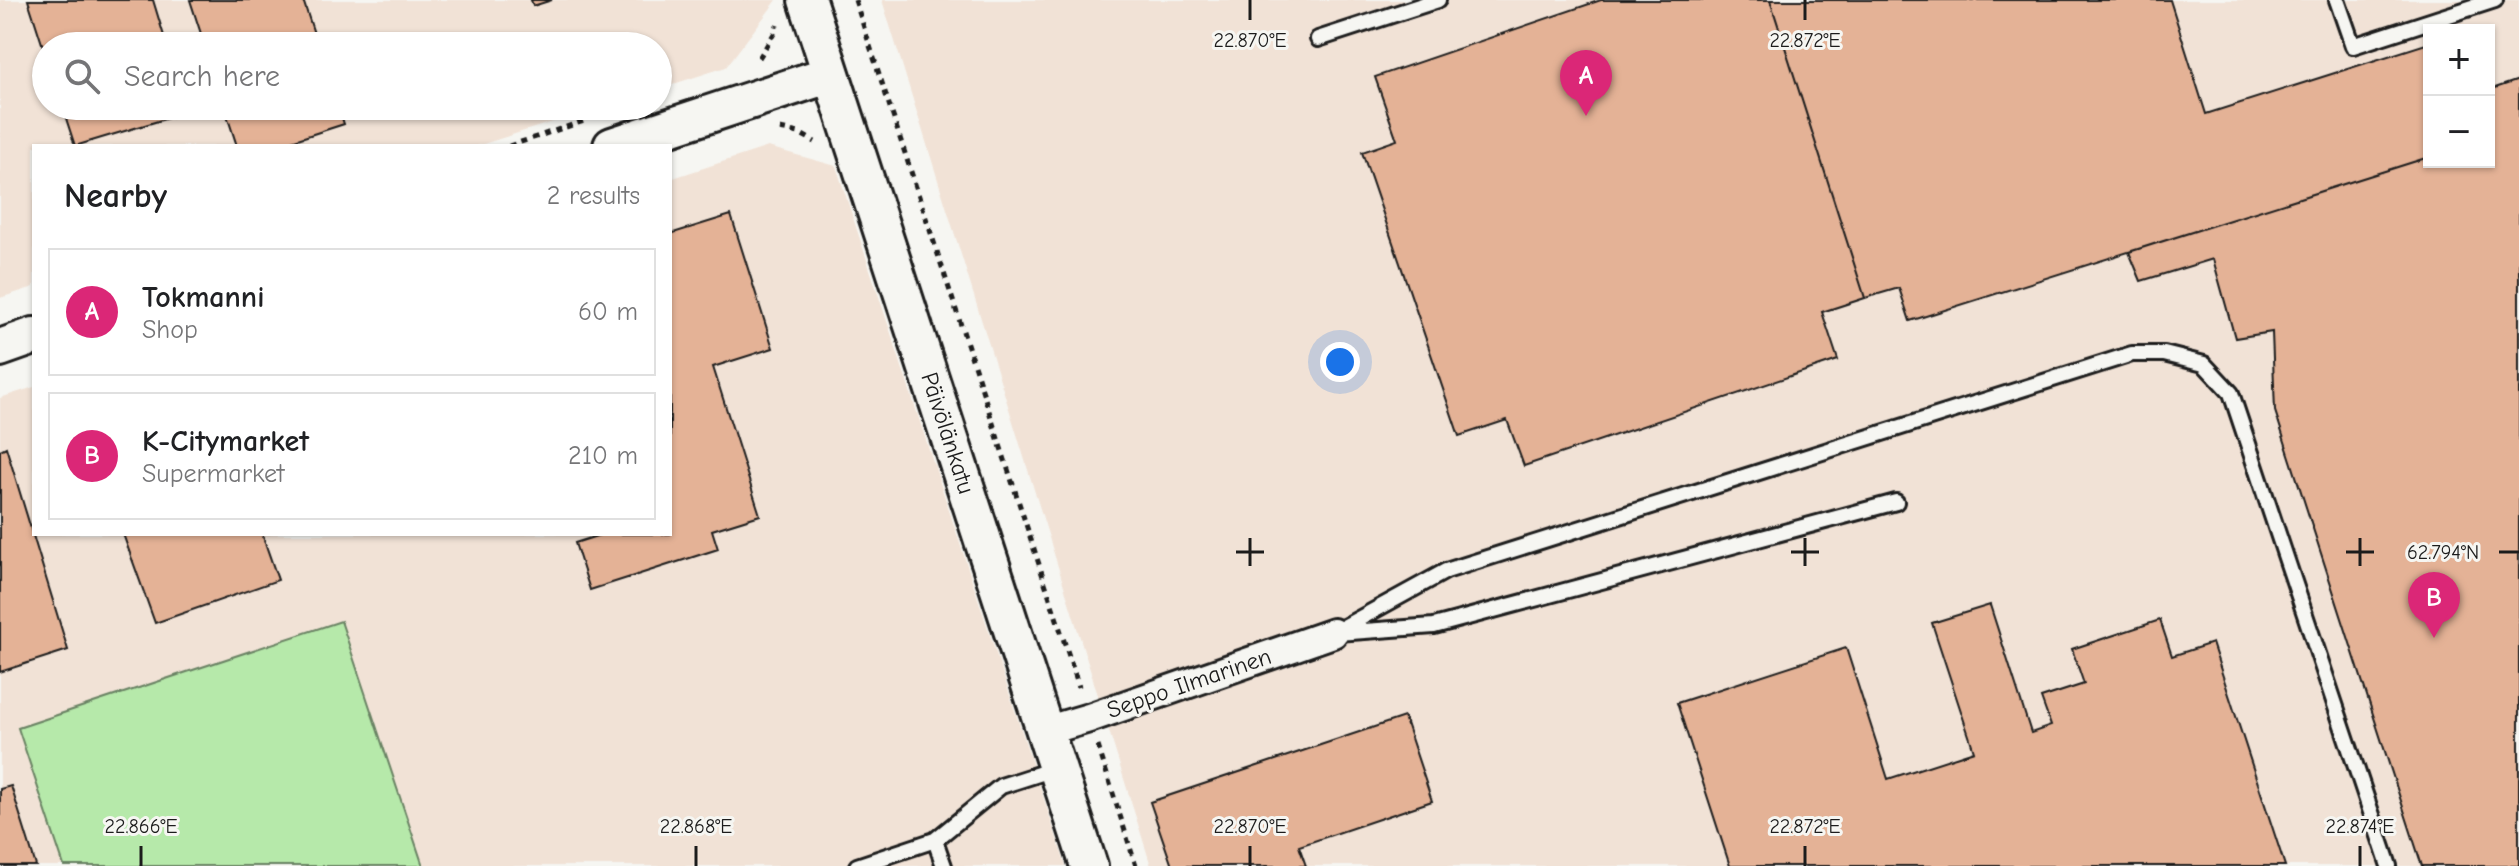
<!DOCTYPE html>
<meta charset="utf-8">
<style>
body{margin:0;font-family:"Comic Neue",sans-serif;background:#f2f2f2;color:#202124}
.controls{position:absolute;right:24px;top:24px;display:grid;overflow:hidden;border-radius:0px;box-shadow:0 2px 6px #0004}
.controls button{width:72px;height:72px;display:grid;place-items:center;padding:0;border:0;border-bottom:2px solid #e0e0e0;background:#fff;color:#202124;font:40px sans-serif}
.you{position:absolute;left:1340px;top:362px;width:28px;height:28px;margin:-20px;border:6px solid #fff;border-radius:50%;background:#1a73e8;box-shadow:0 0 0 12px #1a73e833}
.badge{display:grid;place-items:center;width:52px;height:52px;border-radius:50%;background:#db2777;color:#fff;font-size:26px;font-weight:700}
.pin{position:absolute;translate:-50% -66px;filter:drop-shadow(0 2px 4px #0008)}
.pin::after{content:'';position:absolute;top:42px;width:28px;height:24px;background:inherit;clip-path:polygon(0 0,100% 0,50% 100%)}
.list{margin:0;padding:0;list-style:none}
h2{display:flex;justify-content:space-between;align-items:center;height:104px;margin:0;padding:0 32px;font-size:34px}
h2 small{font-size:26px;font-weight:400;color:#757577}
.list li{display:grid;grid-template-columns:52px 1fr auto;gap:24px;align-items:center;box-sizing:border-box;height:128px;margin:0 16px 16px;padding:0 16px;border:2px solid #e0e0e0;border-radius:0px}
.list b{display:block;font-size:30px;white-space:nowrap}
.list p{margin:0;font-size:26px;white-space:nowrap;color:#757577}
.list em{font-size:26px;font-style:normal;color:#757577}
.icon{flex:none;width:44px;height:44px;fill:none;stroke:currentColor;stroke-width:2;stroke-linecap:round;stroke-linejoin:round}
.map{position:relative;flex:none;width:2519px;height:866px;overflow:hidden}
.search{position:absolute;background:#fff;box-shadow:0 2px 6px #0004;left:32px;top:32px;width:640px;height:88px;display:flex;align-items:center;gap:20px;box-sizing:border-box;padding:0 28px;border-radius:44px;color:#757577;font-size:30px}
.panel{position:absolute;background:#fff;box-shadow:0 2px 6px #0004;left:32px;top:144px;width:640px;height:392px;border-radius:0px}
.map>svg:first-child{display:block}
</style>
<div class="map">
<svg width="2519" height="866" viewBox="0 0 2519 866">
<rect width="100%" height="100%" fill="#f6f6f2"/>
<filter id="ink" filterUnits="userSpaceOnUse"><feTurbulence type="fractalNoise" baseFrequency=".0125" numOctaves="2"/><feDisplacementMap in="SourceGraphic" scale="16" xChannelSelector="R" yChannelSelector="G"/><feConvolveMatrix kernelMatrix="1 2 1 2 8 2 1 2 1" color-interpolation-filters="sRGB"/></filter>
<g filter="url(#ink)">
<!-- built -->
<path fill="#f1e2d6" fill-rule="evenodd" d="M0 0H777L726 67 658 89V46H46V106H603L477 146H34V287L0 298Z
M882 0H2519V866H1151ZM2429 30H2489V162H2429Z
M768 147 836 166 1066 866H0V398L34 387V534H670V179Z"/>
<!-- green -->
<path fill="#b6e9aa" stroke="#698263" stroke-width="2" d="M341 621 423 866H64L18 728Z"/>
<!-- building -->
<path fill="#e4b296" stroke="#1c1c1c" stroke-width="2" d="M28 0H153L167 46H46V56Z
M190 0H303L318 46H205Z
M531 0H552L533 6Z
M1601 0H1770L1865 298 1822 312 1838 360 1524 466 1507 420 1459 436 1362 152 1397 140 1375 77Z
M1770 0H2170L2206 114 2429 43V157L1910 321 1899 288 1865 298Z
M2519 80V866H2422L2275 411 2272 332 2235 338 2213 259 2141 281 2129 252 2429 157V162H2489V90Z
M62 106H186L188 112 75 146Z
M224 106H338L344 124 276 146H237Z
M731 215 773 348 713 367 760 515 712 530 718 549 590 590 575 543 603 534H670V234Z
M6 447 68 650 0 672V450Z
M123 534H262L278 580 155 623Z
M1990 605 2031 733 2051 726 2041 698 2084 684 2072 649 2160 620 2172 656 2212 643 2285 866H1730L1677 703 1846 648 1888 779 1974 751 1932 623Z
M1404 717 1432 801 1299 846 1306 866H1172L1150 802Z
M11 786 36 866H0V789Z"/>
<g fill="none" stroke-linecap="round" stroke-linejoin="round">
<defs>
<path id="service" d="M2337 0 2353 46 2495 0
M1318 39 1438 0
M1333 633 1446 571 2132 354H2164L2204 364 2231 393 2389 866
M1337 633 1434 626 1896 502
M857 866 935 840
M944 866 935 840 1001 786 1057 768"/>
<path id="minor" d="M1045 731 1089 718 1333 633"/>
<path id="tertiary" d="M807 0 1089 866
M612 146 831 74
M0 348 34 336"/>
</defs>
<!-- service casing -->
<use href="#service" stroke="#1c1c1c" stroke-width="20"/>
<!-- minor casing -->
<use href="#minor" stroke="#1c1c1c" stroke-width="34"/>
<!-- tertiary casing -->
<use href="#tertiary" stroke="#1c1c1c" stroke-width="42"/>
<!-- path -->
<path stroke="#1c1c1c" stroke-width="5" stroke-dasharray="6 6" stroke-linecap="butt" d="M855 0 1079 687
M759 58 775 32 777 25
M780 129 799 133 815 142
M509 146 584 121
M1098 746 1136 866"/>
<!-- service -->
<use href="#service" stroke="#f6f6f2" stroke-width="14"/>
<!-- minor -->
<use href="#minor" stroke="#f6f6f2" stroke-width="28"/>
<!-- tertiary -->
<use href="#tertiary" stroke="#f6f6f2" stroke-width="36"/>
</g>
</g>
<!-- ticks -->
<path fill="none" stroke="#1c1c1c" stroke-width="3" d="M1250 0V20M1805 0V20M1250 538V566M1805 538V566M2360 538V566M1236 552H1264M1791 552H1819M2346 552H2374M2499 552H2519M141 846V866M696 846V866M1250 846V866M1805 846V866M2360 846V866"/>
<g text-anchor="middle" stroke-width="6" stroke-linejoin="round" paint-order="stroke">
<!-- street labels -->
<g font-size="24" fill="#1c1c1c" stroke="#f6f6f2">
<text transform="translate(948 433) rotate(72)" y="8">Päivölänkatu</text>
<text transform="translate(1189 683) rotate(-19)" y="8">Seppo Ilmarinen</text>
</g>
</g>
<g font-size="20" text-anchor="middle" fill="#1c1c1c" stroke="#f6f6f2" stroke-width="6" stroke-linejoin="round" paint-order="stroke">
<text x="1250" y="47">22.870°E</text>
<text x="1805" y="47">22.872°E</text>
<text x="2443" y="559">62.794°N</text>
<text x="141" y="833">22.866°E</text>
<text x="696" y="833">22.868°E</text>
<text x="1250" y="833">22.870°E</text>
<text x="1805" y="833">22.872°E</text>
<text x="2360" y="833">22.874°E</text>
</g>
</svg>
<div class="controls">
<button>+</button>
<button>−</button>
</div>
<div class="you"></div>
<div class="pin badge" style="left:1586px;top:116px">A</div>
<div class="pin badge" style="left:2434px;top:638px">B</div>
<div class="search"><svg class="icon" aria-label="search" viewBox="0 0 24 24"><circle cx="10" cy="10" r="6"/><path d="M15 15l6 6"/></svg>Search here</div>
<section class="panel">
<h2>Nearby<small>2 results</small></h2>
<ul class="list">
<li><span class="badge">A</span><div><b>Tokmanni</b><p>Shop</p></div><em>60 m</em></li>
<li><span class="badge">B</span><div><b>K-Citymarket</b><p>Supermarket</p></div><em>210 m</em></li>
</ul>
</section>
</div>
